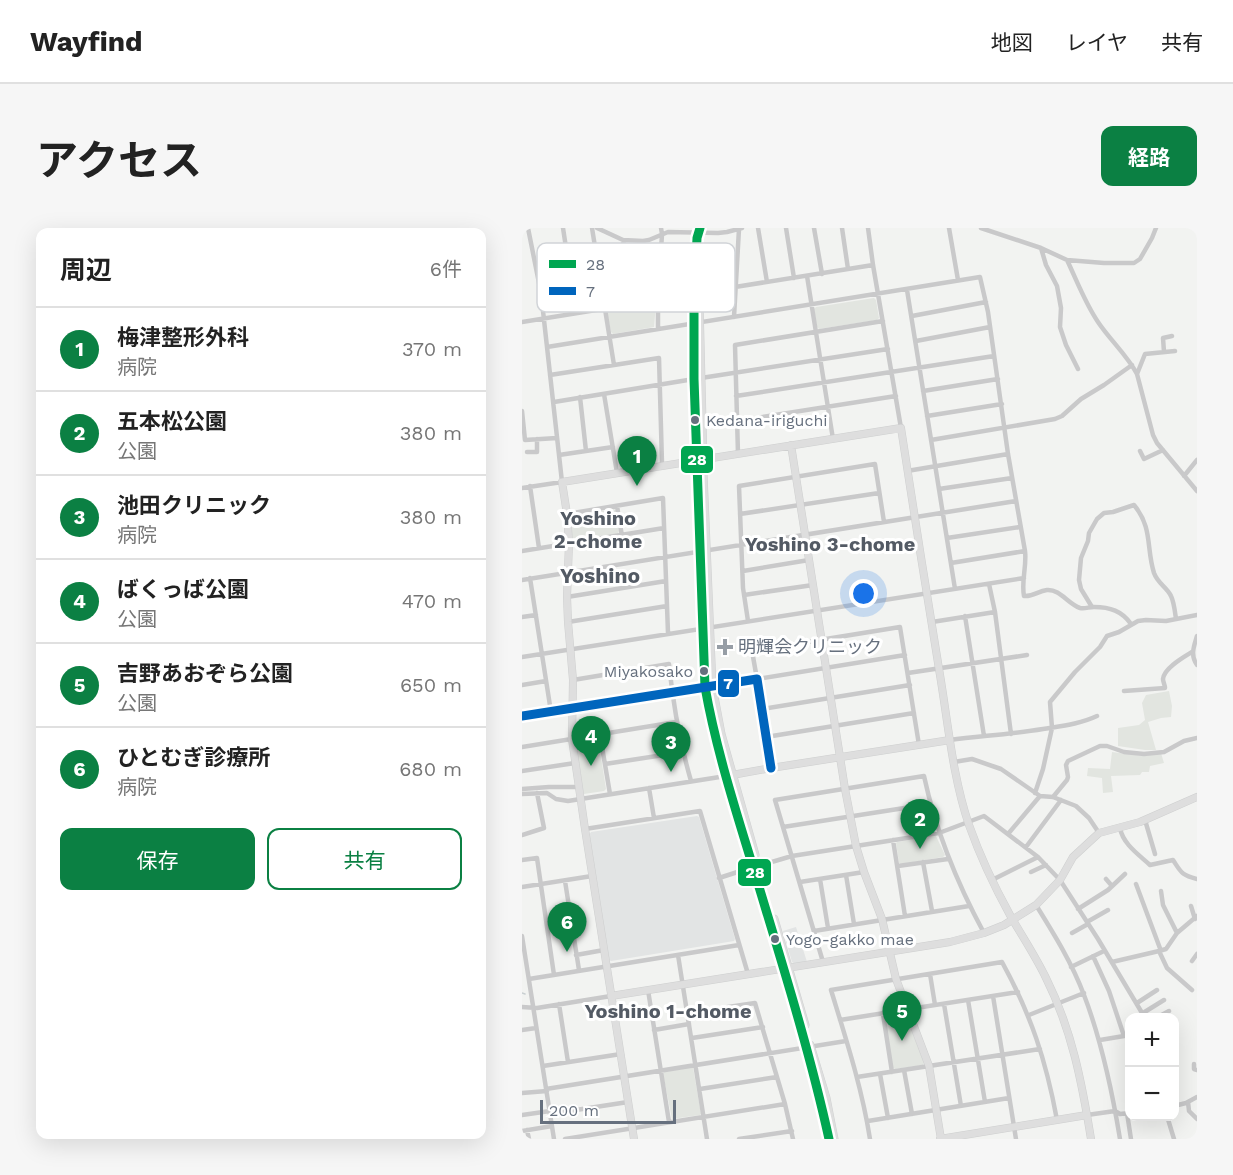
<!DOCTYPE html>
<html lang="ja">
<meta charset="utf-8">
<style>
body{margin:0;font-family:"Work Sans","Noto Sans JP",sans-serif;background:#f6f6f6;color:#222}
.controls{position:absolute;right:18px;bottom:18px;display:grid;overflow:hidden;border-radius:12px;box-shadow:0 6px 24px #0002}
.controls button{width:54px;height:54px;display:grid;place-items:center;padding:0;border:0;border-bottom:2px solid #e0e0e0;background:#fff;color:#222;font:30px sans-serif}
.scale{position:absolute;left:18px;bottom:15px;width:136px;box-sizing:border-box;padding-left:6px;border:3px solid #66707e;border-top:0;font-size:16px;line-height:21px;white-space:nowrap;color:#66707e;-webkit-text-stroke:4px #fff;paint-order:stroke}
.you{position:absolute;left:342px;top:366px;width:21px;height:21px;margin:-15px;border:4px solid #fff;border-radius:50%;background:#1a73e8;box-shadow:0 0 0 9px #1a73e833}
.badge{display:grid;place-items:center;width:39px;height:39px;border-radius:50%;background:#0b8043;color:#fff;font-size:20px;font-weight:700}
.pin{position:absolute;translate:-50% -50px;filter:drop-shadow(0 2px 3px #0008)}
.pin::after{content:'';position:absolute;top:32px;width:21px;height:18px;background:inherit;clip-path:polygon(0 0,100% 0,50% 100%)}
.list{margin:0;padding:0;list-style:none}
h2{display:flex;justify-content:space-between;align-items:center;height:78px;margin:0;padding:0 24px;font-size:26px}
h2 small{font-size:20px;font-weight:400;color:#767676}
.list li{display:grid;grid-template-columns:39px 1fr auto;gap:18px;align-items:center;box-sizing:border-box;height:84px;padding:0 24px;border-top:2px solid #e0e0e0}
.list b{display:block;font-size:22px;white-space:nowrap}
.list p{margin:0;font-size:20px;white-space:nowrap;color:#767676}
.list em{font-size:20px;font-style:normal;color:#767676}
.actions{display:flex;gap:12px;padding:18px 24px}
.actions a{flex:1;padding:14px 0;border:2px solid #0b8043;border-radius:12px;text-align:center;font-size:21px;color:#0b8043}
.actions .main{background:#0b8043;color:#fff}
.map{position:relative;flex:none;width:675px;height:911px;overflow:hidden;border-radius:12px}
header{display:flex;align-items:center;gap:36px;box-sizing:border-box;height:84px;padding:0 30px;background:#fff;border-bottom:2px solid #e0e0e0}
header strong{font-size:28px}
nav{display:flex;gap:33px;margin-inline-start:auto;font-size:21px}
.intro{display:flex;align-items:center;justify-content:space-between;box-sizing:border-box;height:144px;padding:0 36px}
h1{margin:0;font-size:42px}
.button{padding:15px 27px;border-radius:12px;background:#0b8043;color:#fff;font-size:21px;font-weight:700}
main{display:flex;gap:36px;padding:0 36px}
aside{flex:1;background:#fff;border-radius:12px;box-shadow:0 6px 24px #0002}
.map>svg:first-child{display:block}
</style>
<header>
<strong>Wayfind</strong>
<nav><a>地図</a><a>レイヤ</a><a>共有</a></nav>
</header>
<div class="intro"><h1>アクセス</h1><a class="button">経路</a></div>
<main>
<aside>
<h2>周辺<small>6件</small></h2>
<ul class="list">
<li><span class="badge">1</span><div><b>梅津整形外科</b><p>病院</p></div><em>370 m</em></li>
<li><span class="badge">2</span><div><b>五本松公園</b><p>公園</p></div><em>380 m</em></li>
<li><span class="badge">3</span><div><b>池田クリニック</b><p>病院</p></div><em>380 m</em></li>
<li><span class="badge">4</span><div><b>ばくっば公園</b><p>公園</p></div><em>470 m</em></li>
<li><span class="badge">5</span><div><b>吉野あおぞら公園</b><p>公園</p></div><em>650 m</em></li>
<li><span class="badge">6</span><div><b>ひとむぎ診療所</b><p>病院</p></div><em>680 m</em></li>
</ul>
<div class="actions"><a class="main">保存</a><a>共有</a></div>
</aside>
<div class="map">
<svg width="675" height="911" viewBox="0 0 675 911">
<rect width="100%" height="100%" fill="#f2f3f1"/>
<!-- built -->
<path fill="#e2e4e4" d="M175 588 177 589 213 711 212 713 89 733 87 732 67 607 69 604Z
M274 699 285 734 273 736 270 734 261 703Z"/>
<!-- green -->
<path fill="#e2e5e0" d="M352 70 354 72 357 90 355 92 297 101 295 99 292 81 294 79Z
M132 75 134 76 132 99 91 106 89 104 85 84 86 82Z
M92 281 94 282 97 303 96 306 51 312 50 311 49 289Z
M647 463 650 478 649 489 639 490 626 494 634 522H623L596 518V500L617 497 623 492 620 475 624 467Z
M74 510H76L84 561 82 563 62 566 61 565 53 515 55 513Z
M590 524 622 528 639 525 642 535 628 538 627 544H620L618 547 589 548 591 564 581 565 580 550 565 548 566 540 588 541Z
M414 608 423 627 421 629 379 636 377 635 374 615 375 614Z
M381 784 383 786 402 835 401 837 373 841 371 840 363 791 366 787Z
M171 839 179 886 178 887 150 891 141 846 142 844Z"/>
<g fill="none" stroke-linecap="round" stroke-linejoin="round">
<!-- stream -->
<path stroke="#c9cfd2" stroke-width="1.5" d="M0 765 3 766"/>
<defs>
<path id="secondary" d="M269 217 323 561 334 618 342 644 360 691 374 751 407 838 419 911
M210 547 249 540 428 512
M89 768 428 714 462 705 482 697 514 677 538 652 551 629 577 605 618 594 675 569
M112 911 63 601 50 511 51 452 46 394 45 369 47 315 45 286 40 254 379 200C391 280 404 361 417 441 426 493 430 547 447 597 458 628 472 658 488 687 500 708 514 729 524 750 550 802 560 855 569 911
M418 911 565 887"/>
<path id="primary" d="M178 0 175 10 172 73V151L183 459C194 521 213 580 231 639 258 729 287 820 307 911
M178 42 177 75 181 234
M181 246 190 458 199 506 233 627
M252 691 283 797
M288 817 304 870 312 911"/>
</defs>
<!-- secondary casing -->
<use href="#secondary" stroke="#cecfcf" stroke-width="8"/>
<!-- primary casing -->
<use href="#primary" stroke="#cfd0d1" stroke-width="9"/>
<!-- street -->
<path stroke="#c9c9ca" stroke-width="4.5" d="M41 0 54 85
M70 0 92 137
M75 0 101 12 121 13 127 12 146 4 196 5 205 4 220 0
M236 0 245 54
M264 0 272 50
M292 0 300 46
M320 0 326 41
M346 0 351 37 379 200
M427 0 436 52
M459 0 519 20 545 32 582 35H612L618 31 630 10 634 0
M101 12 112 76
M519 20 524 37 535 58 539 80 538 99 544 117 556 141
M545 32C555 53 563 75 576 94 588 112 605 127 615 146L631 207 635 215 675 263
M285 48 311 211
M213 59 351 37
M385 62 433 361
M390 88 464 74
M212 89 217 1
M0 94 136 72
M136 101V72L140 6 139 0
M394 113 468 99
M25 119 458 49 466 84 486 226 503 323C505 338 499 353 502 368 511 369 516 363 525 362 538 361 546 376 558 380 563 381 567 379 572 379 588 379 600 383 609 396
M642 124 641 110 650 108
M615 146 623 126 653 123
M28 147 137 130 140 235 137 238
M179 150 366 121
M401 163 476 151
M82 166 95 245
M214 168 472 128
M58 169 64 223
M32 174 172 151
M0 183 3 212 35 210
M405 188 480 176
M215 193 374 168
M409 212 533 191 540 188 559 171 582 157 610 137
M618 223 622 231 641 222
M5 224H15V211
M216 226 213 117 361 93
M37 227 91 219
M385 243 486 226
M662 248 675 232
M8 258 17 320
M0 260 40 254 19 65 6 0
M417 261 490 250
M95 278 100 308
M45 286 141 270 146 405
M218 286 357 265
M425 310 498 299
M0 323 142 300
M429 335 503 323
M221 343 287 332
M8 350 29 484
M0 352 494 273
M467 356 473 384 489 506
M222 367 291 357
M45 369 144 353
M570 379 559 361 557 352 559 330 566 313 567 305 575 291 582 285 591 284 612 277C631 300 624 320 632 345 636 356 645 359 649 368 652 374 653 384 654 391
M443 388 462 508
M0 389 14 387
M226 393 221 360 217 258 353 236 362 294
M46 394 145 378
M410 394 473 384
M675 408C672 418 668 427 675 437
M383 427 235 451 230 423 378 399 397 517
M0 429 502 350
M386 445 505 427
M51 452 147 436C151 476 158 515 169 553
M0 457 24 453
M602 463 643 460C643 457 641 454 641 451 642 440 662 429 670 424
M240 481 388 457
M0 488 235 451 249 540
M78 507 88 566
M244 509 392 485
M428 512C459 508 490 506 521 501 539 498 558 496 575 488
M0 519 154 494
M432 534 450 531 479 541 518 568 531 569 554 578 567 590 577 605
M83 536 161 524
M0 543 53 535
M127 560 132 590
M0 561 27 559H56
M513 565 521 541 530 500 528 474 553 444 578 419 585 408 597 404 616 393 624 392 644 393 675 387
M0 566 25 565 34 571 46 573 204 548
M531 569 545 552 546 549 544 537 546 533 578 518H585L602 524 622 526 642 524 662 513 675 510
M623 592 633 626
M261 599 408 576
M598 600C601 616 616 626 628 637L651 632C659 644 659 647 675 651
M63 601 178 583 226 746
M486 606 518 568
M0 607 22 600 15 565
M371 612 383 688
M504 619 539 572
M0 632 15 630 32 747
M401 634 410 683
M236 638 270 628 417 605 462 588 516 629 538 652 576 711 623 790
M376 638 426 631
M509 644 524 637
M324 647 332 696
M197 650 231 639
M298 651 306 700
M584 651 590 658
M470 652 516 629
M43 653 57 742
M278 654 342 644
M614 656 639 723
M0 659 70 648
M639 663 641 677 655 705
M514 677C532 706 550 735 562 767 580 814 590 862 598 911
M669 678 673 691
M556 681 586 662 603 646
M565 694 586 682
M292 703 447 678
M550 705 566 696
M0 708 32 911
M637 723 644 721 655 705 675 688
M54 727 82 722
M156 727 185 911
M571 728 587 763 602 808
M670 733 675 726
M301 734 253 572 402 548C414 604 435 655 462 705
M590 734 637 723 645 740 670 762
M549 739 582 723
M408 746 413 777
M7 751 217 717
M126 762 147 894
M471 768 494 911
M446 772 463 874
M615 775 635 762
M37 776 46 834
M422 776 439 878
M0 779 15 780 89 768
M166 785 233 775 263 876 271 911
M621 785 642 772
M361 786 370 844
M507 787 562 765
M634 790 647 783
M318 792 496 764
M0 802 14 800
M132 802 167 796
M170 810 241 799
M578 812 608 807
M672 836V841L675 842
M21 838 99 826
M382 842 390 886
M358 846 366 890
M335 849 518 821
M24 861 324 813
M178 861 255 849
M0 865 25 863
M666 874 667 883 675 891
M652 878 664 875 675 869
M605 885 609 911
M28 886 106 874
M0 887 28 883
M565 887 593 883 598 886 608 885
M645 888 652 911
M346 893 487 870
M5 902 7 911
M0 903 30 898
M43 911 263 876
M217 911 270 903
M348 911C340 860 324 811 309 762L480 734C509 787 524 832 535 892"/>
<!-- secondary -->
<use href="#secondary" stroke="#dedede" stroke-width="7"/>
<!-- primary -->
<use href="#primary" stroke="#dedede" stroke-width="8"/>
<defs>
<path id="bus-1" d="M178 0 175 10 172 73V151L183 459C194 521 213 580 231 639 258 729 287 820 307 911"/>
<path id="bus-2" d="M0 488 235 451 249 540"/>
</defs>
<!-- bus-1 casing -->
<use href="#bus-1" stroke="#fff" stroke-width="14"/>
<!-- bus-2 casing -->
<use href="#bus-2" stroke="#fff" stroke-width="14"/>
<!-- bus-1 -->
<use href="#bus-1" stroke="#00a651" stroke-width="9"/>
<!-- bus-2 -->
<use href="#bus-2" stroke="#0065bd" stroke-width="9"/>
</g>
<!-- markers -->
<g fill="#66707e" stroke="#fff" stroke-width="2">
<circle cx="173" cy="192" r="5"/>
<circle cx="182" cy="443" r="5"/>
<circle cx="253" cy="711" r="5"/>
</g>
<path fill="#979ea6" stroke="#fff" stroke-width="2" d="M200 410h6v6h6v6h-6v6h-6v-6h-6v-6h6z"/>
<g text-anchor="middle" stroke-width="6" stroke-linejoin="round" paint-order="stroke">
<!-- bus labels -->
<g font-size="16" fill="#66707e" stroke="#fff" text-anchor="start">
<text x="184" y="198">Kedana-iriguchi</text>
<text x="171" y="449" text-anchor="end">Miyakosako</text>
<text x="264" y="717">Yogo-gakko mae</text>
</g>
<!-- poi labels -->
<g font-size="18" fill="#66707e" stroke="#fff" text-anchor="start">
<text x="216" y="425">明輝会クリニック</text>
</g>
<!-- neighbourhood labels -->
<g font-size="20" font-weight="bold" fill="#535a64" stroke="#fff">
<text x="76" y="297">Yoshino<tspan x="76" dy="23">2-chome</tspan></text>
<text x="308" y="323">Yoshino 3-chome</text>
<text x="146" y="790">Yoshino 1-chome</text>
</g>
<!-- quarter labels -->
<g font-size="21" font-weight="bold" fill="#535a64" stroke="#fff">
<text x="78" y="355">Yoshino</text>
</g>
</g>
<!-- legend -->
<rect x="15" y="15" width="198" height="69" rx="9" fill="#fff" stroke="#d1d4d8" stroke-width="1.5"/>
<rect x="27" y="32" width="27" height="8" fill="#00a651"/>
<rect x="27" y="59" width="27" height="8" fill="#0065bd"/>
<g font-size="16" fill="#66707e">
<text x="64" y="42">28</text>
<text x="64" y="69">7</text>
</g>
<g stroke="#fff" stroke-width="2">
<rect x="158" y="217" width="34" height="29" rx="6" fill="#00a651"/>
<rect x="195" y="441" width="23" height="29" rx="6" fill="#0065bd"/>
<rect x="215" y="630" width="35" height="29" rx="6" fill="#00a651"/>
</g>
<g font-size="16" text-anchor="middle" font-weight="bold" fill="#fff">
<text x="175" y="237">28</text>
<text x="206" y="461">7</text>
<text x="233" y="650">28</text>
</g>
</svg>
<div class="controls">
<button>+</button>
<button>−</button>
</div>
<div class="scale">200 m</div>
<div class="you"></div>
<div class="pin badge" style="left:115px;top:258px">1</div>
<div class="pin badge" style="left:398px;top:621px">2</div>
<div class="pin badge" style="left:149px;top:544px">3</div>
<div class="pin badge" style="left:69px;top:538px">4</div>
<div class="pin badge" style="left:380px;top:813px">5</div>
<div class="pin badge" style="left:45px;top:724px">6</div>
</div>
</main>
